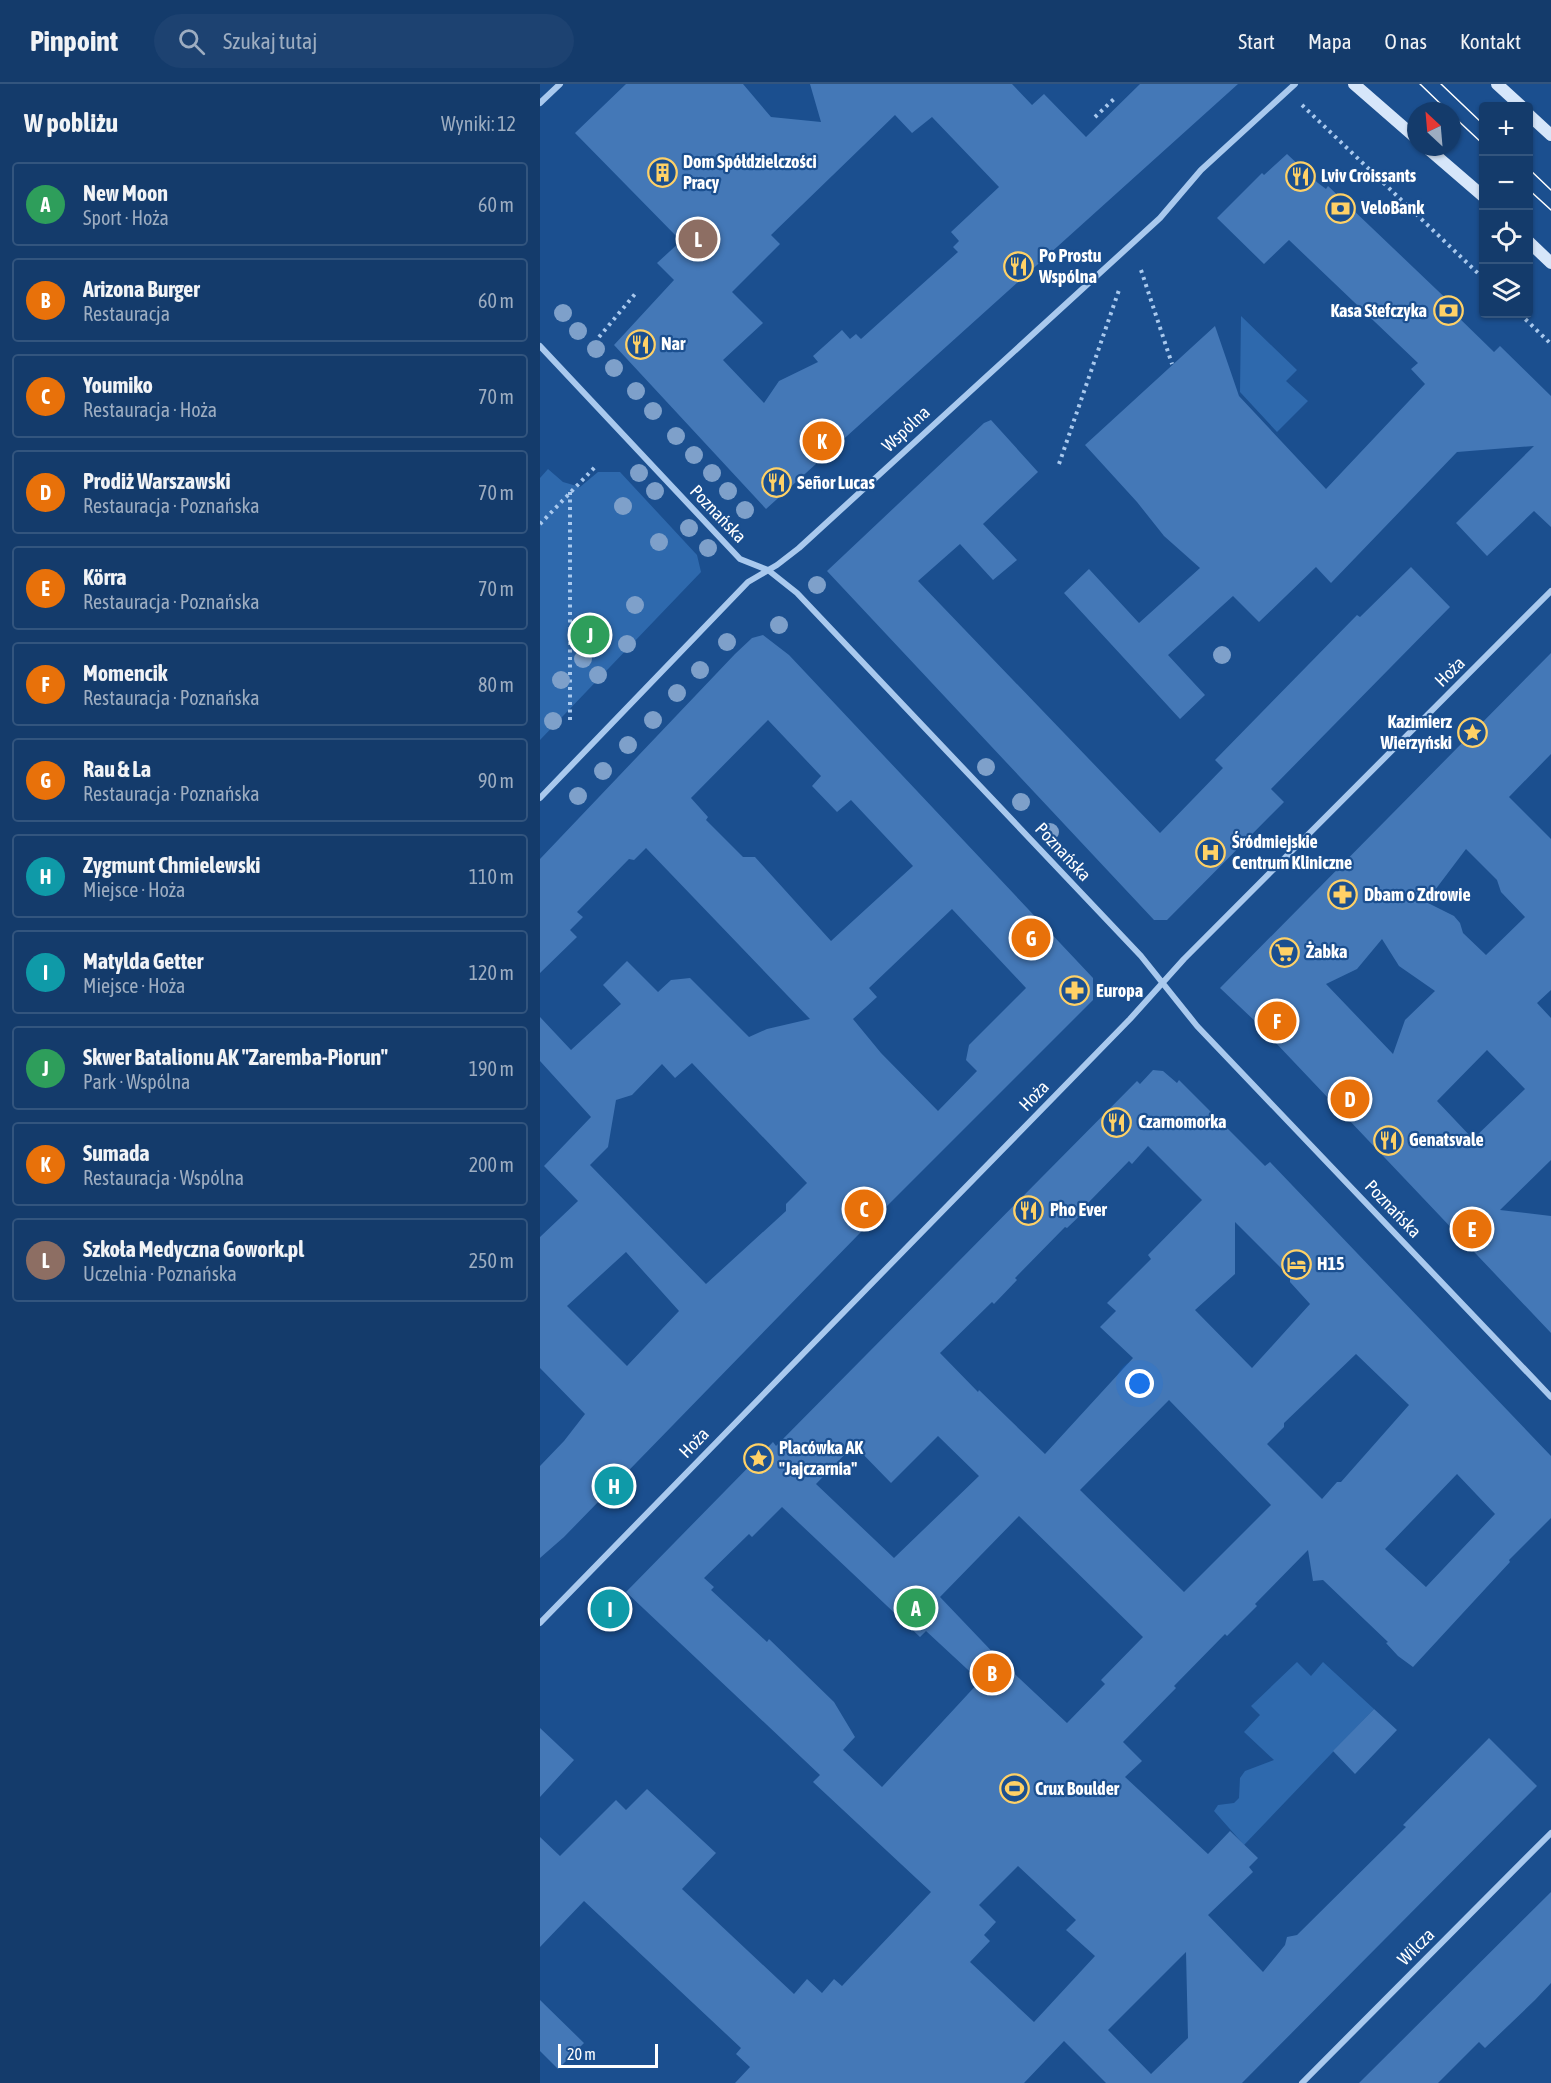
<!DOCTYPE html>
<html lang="pl">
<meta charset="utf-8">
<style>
body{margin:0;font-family:"Asap Condensed",sans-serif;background:#1d4271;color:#f1f3f6}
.controls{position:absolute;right:18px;top:18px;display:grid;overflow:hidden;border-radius:6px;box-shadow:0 2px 4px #0004}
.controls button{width:54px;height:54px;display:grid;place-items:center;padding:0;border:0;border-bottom:2px solid #33557e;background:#143b6b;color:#f1f3f6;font:30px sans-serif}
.compass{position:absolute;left:867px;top:18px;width:54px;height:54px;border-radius:50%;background:#143b6b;box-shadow:0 2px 4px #0004;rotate:334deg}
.scale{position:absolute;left:18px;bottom:15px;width:100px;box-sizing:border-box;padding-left:6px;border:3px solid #fff;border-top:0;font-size:16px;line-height:21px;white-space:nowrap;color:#fff;-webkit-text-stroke:4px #1b4f8f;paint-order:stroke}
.you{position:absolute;left:600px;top:1300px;width:21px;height:21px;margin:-15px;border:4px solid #fff;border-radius:50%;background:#1a73e8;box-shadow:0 0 0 9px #1a73e833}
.badge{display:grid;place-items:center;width:39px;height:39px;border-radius:50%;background:#ffd166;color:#fff;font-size:20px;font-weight:700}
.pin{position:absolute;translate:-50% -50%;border:3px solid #fff;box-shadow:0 2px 6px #0006}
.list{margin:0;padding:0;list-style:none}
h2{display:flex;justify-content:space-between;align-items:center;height:78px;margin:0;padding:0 24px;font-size:26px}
h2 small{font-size:20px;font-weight:400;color:#9dadc1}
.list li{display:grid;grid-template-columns:39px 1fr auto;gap:18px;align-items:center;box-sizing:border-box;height:84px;margin:0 12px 12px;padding:0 12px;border:2px solid #33557e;border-radius:6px}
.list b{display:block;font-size:22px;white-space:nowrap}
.list p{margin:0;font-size:20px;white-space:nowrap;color:#9dadc1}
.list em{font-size:20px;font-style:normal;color:#9dadc1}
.icon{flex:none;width:33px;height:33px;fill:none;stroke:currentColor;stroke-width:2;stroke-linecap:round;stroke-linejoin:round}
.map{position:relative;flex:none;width:1011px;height:1999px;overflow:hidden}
header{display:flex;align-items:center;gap:36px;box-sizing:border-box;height:84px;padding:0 30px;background:#143b6b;border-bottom:2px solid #33557e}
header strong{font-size:28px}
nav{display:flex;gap:33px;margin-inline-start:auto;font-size:21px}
.search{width:420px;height:54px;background:#1d4271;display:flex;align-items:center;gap:15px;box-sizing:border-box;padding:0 21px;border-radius:33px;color:#9dadc1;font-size:22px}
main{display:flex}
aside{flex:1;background:#143b6b}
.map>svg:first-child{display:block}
</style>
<header>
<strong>Pinpoint</strong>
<div class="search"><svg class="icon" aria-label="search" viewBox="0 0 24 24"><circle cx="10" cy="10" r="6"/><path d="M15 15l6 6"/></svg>Szukaj tutaj</div>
<nav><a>Start</a><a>Mapa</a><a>O nas</a><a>Kontakt</a></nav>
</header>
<main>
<aside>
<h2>W pobliżu<small>Wyniki: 12</small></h2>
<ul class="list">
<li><span class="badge" style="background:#2e9e5b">A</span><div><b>New Moon</b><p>Sport · Hoża</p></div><em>60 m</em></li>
<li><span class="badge" style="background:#e8710a">B</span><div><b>Arizona Burger</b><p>Restauracja</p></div><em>60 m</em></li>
<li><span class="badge" style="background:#e8710a">C</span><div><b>Youmiko</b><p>Restauracja · Hoża</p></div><em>70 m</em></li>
<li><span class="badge" style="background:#e8710a">D</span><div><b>Prodiż Warszawski</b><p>Restauracja · Poznańska</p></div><em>70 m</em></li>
<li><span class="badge" style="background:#e8710a">E</span><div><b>Körra</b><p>Restauracja · Poznańska</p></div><em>70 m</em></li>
<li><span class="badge" style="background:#e8710a">F</span><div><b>Momencik</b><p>Restauracja · Poznańska</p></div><em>80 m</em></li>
<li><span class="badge" style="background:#e8710a">G</span><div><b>Rau &amp; La</b><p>Restauracja · Poznańska</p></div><em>90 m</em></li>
<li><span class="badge" style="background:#0f9aa8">H</span><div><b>Zygmunt Chmielewski</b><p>Miejsce · Hoża</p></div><em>110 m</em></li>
<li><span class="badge" style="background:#0f9aa8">I</span><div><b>Matylda Getter</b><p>Miejsce · Hoża</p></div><em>120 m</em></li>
<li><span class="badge" style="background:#2e9e5b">J</span><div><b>Skwer Batalionu AK &quot;Zaremba-Piorun&quot;</b><p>Park · Wspólna</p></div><em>190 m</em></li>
<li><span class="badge" style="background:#e8710a">K</span><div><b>Sumada</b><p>Restauracja · Wspólna</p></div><em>200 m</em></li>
<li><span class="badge" style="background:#8d6e63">L</span><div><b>Szkoła Medyczna Gowork.pl</b><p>Uczelnia · Poznańska</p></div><em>250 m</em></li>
</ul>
</aside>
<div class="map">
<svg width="1011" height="1999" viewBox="0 0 1011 1999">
<rect width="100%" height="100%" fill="#1b4f8f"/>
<!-- green -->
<path fill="#2e69ad" d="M701 232 757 286 746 297 768 317 737 348 700 308Z
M8 385 23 398 40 403 58 388H80L157 471 161 488 0 656V394Z
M757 1578 771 1592 783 1578 834 1625 704 1761 674 1727 678 1721 694 1719 699 1714 700 1694 705 1687 734 1676 704 1648 720 1631 711 1622Z"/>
<!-- building -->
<path fill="#4478b7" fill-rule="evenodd" d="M86 0H203L231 33 281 38 270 0H472L492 21 504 10 546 53 600 0H698L226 425 74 261 134 196 117 179 141 157 35 49ZM355 31 372 49 392 33 459 103 411 148 419 157 413 163 418 168 321 255 316 250 310 255 302 246 273 272 278 278 239 297 224 319 183 276 223 239 192 208 240 160 231 151Z
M747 70 778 99 786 105 788 102 918 226 915 230 954 268 960 262 1011 312V443L994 427 947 472 916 439 994 362 917 368 791 499 776 483 719 538 693 512 628 571 665 611 640 635 524 509 549 485 599 539 660 484 624 452 597 418 545 361 675 242 699 312 786 405 885 300 871 285 878 279 749 156 724 180 677 134 722 89 724 91Z
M451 336 498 388 443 440 477 476 453 496 420 460 378 497 620 749 683 684 675 676 817 531 820 533 871 483 910 523 731 705 744 718 627 836H614L287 487 444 339Z
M223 551 249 571 553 894V916L318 1151 24 1453 0 1474V1382L24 1357 45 1330 0 1284V1153L38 1117 4 1082 51 1033 0 977V933L31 966 81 920 63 901 87 877 118 908 131 896 150 894 209 953 227 945 270 935 106 764 94 776 89 775 37 828 43 833 30 846 37 853 0 889V775L195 570 212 554ZM228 636 281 692 272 702 297 728 311 716 373 782 291 857 215 773H203L166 736 168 733 151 714ZM412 825 486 904 429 961 426 976 437 987 398 1027 341 969 313 935 337 913 329 904ZM152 979 267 1099 246 1120V1127L166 1200 50 1081 68 1063 76 1016 92 1011 122 980 135 994ZM86 1168 139 1227 87 1282 27 1222Z
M1011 569V670L969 713 1011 755V906L997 919 1011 934V1076L960 1126 1011 1132V1249L717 939 680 904ZM926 765 957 796 961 808 985 833 946 871 923 849 920 839 914 832 886 818ZM842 855 859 882 895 907 865 936 853 970 786 900 817 885ZM947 966 985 1005 933 1055 897 1017Z
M613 986 623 987 637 999 639 996 725 1082 730 1078 1011 1372V1434L969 1476 970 1478 873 1583 858 1572 846 1559 848 1558 783 1496 773 1497 768 1466 715 1520 717 1522 687 1552 685 1550 634 1602 636 1604 583 1658 602 1677 585 1693 668 1770 690 1747 718 1774 709 1783 713 1788 668 1831 723 1888 745 1861 747 1853 757 1851 866 1743 863 1741 949 1654 997 1702 702 1999H566L524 1957 484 1999H195L210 1983 196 1970 201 1964 44 1817 0 1863V1753L20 1772 76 1716 86 1726 107 1705 176 1769 142 1805 254 1910 267 1895 282 1909 294 1895 302 1902 391 1808 273 1698 280 1691 86 1508 233 1358 236 1362 597 997 600 1000ZM608 1062 662 1116 608 1171 611 1175 567 1219 576 1227 560 1243 593 1274 505 1370 439 1306 438 1308 400 1269 452 1218 454 1220 477 1196 475 1194 525 1143 527 1144 550 1122 548 1119 589 1077 592 1080ZM695 1138 750 1193V1198L770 1220 712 1284 655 1226 695 1190ZM816 1270 869 1321 801 1398H797L782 1415 727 1360 744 1343V1339ZM629 1316 731 1421 644 1508 540 1406ZM398 1352 439 1392 354 1474 276 1400 314 1361 351 1399ZM917 1390 955 1430 886 1503 845 1465ZM242 1423 380 1553 386 1547 440 1597 342 1703 303 1666 315 1653 294 1618 229 1555 227 1558 171 1506 174 1503 164 1494 209 1450 212 1453ZM479 1432 603 1553 561 1596 565 1600 527 1639 462 1578 400 1513ZM478 1782 536 1836 526 1846 555 1872 494 1938 430 1878 450 1857 444 1851 456 1838 439 1821ZM646 1868 648 1954 611 1990 568 1946Z
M834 1625 857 1646 815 1690 793 1667Z
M0 1644 34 1676 0 1713Z
M1011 1808V1899L995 1916 945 1964 939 1958 898 1999H819Z
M0 1916 44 1959 18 1985 0 1967Z"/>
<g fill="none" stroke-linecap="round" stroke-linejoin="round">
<!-- path -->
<path stroke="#a9c9ee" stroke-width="4" stroke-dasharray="3 4.5" stroke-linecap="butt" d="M762 21 944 195
M555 33 575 14
M601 186 632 280
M980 230 1011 260
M59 253 95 210
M519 380 579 206
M0 440 55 383
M30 636V408"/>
<!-- street -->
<path stroke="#a9c9ee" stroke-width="6" d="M0 19 20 0
M0 262 200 475 228 486 257 509 601 872 657 942 1011 1313
M0 714 208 498 237 481 259 464 620 134 661 86 755 0
M0 1539 590 935 644 875 1011 507
M762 1999 1011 1749"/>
<!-- secondary -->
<path stroke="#d6e6fa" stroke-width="12" d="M814 0 876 54
M957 0 981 22
M988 30 1011 51
M886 63 944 113
M988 157 1011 179"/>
<!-- tram -->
<path stroke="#fff" stroke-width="1.5" d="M880 0 908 27
M901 0 944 41
M912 31 944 61
M988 84 1011 106
M988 105 1011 126"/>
</g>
<!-- trees -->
<g fill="#7ea0ca">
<circle cx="23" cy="229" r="9"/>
<circle cx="38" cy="247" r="9"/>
<circle cx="56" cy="265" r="9"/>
<circle cx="74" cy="284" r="9"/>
<circle cx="96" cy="307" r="9"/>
<circle cx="113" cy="327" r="9"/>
<circle cx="136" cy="352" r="9"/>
<circle cx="154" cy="371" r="9"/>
<circle cx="99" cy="389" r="9"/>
<circle cx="172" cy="389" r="9"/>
<circle cx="115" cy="407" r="9"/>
<circle cx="188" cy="407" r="9"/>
<circle cx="83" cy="422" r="9"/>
<circle cx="205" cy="426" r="9"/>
<circle cx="149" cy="444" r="9"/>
<circle cx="119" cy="458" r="9"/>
<circle cx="168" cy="464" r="9"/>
<circle cx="277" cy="501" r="9"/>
<circle cx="95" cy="521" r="9"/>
<circle cx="239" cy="541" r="9"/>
<circle cx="187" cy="558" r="9"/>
<circle cx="87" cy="560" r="9"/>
<circle cx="682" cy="571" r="9"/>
<circle cx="43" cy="575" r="9"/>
<circle cx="160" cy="586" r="9"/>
<circle cx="58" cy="591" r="9"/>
<circle cx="21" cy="596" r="9"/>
<circle cx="137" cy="609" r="9"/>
<circle cx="113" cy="636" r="9"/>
<circle cx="13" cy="637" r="9"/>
<circle cx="88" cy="661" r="9"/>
<circle cx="446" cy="683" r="9"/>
<circle cx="63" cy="687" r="9"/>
<circle cx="38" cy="712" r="9"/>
<circle cx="481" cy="718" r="9"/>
<circle cx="510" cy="748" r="9"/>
</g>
<!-- icons -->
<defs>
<symbol id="building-ring" viewBox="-11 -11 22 22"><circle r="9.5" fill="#1b4f8f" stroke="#ffd166" stroke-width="1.5"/><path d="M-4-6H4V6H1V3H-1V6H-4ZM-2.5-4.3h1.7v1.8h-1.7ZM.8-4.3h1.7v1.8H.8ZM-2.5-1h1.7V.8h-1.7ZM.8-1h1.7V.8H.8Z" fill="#ffd166"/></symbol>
<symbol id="restaurant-ring" viewBox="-11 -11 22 22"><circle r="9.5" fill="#1b4f8f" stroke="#ffd166" stroke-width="1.5"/><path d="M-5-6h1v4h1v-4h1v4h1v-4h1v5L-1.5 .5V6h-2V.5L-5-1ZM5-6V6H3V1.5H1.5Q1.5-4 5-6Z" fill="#ffd166"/></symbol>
<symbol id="bank-ring" viewBox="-11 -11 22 22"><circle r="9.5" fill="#1b4f8f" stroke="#ffd166" stroke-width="1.5"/><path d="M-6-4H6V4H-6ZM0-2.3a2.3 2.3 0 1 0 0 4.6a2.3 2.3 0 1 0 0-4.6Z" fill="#ffd166"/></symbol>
<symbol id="sight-ring" viewBox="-11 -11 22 22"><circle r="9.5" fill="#1b4f8f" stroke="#ffd166" stroke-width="1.5"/><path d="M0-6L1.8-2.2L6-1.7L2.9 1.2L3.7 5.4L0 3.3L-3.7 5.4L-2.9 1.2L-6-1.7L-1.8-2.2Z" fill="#ffd166"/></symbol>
<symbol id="hospital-ring" viewBox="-11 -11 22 22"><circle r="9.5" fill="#1b4f8f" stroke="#ffd166" stroke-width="1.5"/><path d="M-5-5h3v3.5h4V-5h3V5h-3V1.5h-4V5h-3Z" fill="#ffd166"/></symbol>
<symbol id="pharmacy-ring" viewBox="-11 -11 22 22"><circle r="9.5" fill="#1b4f8f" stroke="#ffd166" stroke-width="1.5"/><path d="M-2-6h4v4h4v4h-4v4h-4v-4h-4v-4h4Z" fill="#ffd166"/></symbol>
<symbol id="supermarket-ring" viewBox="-11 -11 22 22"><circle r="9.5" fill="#1b4f8f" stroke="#ffd166" stroke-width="1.5"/><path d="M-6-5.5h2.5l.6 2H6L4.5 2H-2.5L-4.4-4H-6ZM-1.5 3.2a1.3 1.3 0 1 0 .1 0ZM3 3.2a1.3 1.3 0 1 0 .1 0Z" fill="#ffd166"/></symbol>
<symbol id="hotel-ring" viewBox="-11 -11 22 22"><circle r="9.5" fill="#1b4f8f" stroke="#ffd166" stroke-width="1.5"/><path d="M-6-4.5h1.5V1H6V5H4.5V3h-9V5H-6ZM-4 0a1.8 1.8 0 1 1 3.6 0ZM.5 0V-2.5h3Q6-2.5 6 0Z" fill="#ffd166"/></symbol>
<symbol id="stadium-ring" viewBox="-11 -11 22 22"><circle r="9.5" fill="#1b4f8f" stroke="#ffd166" stroke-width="1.5"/><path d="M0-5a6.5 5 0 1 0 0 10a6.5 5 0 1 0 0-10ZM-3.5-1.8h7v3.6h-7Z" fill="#ffd166"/></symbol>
</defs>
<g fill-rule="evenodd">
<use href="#building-ring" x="106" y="72" width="33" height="33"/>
<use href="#restaurant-ring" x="744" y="76" width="33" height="33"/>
<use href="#bank-ring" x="784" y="108" width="33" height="33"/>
<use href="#restaurant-ring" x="462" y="166" width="33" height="33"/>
<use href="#bank-ring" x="892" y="210" width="33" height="33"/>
<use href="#restaurant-ring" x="84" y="244" width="33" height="33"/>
<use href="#restaurant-ring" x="220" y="382" width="33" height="33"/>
<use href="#sight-ring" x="916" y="632" width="33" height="33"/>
<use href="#hospital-ring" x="654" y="752" width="33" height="33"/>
<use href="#pharmacy-ring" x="786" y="794" width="33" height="33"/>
<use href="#supermarket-ring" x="728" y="852" width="33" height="33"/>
<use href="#pharmacy-ring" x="518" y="890" width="33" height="33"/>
<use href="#restaurant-ring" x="560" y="1022" width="33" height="33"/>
<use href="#restaurant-ring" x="832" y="1040" width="33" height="33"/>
<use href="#restaurant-ring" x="472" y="1110" width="33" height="33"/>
<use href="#hotel-ring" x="740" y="1164" width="33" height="33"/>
<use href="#sight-ring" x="202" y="1358" width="33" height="33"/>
<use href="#stadium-ring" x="458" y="1688" width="33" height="33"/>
</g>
<g text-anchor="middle" stroke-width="4.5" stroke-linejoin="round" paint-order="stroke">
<!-- poi labels -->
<g font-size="18" font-weight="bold" fill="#fff" stroke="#1b4f8f" text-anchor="start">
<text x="143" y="84">Dom Spółdzielczości<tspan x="143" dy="21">Pracy</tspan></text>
<text x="781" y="98">Lviv Croissants</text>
<text x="821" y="130">VeloBank</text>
<text x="499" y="178">Po Prostu<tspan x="499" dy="21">Wspólna</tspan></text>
<text x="887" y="233" text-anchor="end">Kasa Stefczyka</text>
<text x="121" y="266">Nar</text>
<text x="257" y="405">Señor Lucas</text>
<text x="912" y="644" text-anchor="end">Kazimierz<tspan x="912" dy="21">Wierzyński</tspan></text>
<text x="692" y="764">Śródmiejskie<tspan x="692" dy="21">Centrum Kliniczne</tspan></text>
<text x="824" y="817">Dbam o Zdrowie</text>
<text x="766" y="874">Żabka</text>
<text x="556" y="913">Europa</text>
<text x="598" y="1044">Czarnomorka</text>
<text x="869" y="1062">Genatsvale</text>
<text x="510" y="1132">Pho Ever</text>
<text x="777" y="1186">H15</text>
<text x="239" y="1370">Placówka AK<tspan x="239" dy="21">"Jajczarnia"</tspan></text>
<text x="495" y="1711">Crux Boulder</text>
</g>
<!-- street labels -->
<g font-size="18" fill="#fff" stroke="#1b4f8f">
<text transform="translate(366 345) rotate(-43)" y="6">Wspólna</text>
<text transform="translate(178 430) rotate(46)" y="6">Poznańska</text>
<text transform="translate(910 588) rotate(-45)" y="6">Hoża</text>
<text transform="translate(523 768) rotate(47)" y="6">Poznańska</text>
<text transform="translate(494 1012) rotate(-46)" y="6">Hoża</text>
<text transform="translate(853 1125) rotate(46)" y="6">Poznańska</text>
<text transform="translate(154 1359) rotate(-46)" y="6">Hoża</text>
<text transform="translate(876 1863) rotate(-45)" y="6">Wilcza</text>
</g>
</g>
</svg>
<div class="controls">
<button>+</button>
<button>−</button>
<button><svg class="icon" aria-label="locate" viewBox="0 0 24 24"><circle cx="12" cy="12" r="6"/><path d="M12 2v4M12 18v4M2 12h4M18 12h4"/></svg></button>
<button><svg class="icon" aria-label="layers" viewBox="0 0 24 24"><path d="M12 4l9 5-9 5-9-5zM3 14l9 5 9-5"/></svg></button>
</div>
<svg class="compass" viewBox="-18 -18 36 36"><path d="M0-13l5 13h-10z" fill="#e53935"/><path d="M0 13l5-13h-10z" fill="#9dadc1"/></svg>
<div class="scale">20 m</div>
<div class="you"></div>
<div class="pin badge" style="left:376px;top:1524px;background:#2e9e5b">A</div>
<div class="pin badge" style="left:452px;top:1589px;background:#e8710a">B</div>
<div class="pin badge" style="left:324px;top:1125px;background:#e8710a">C</div>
<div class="pin badge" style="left:810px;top:1015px;background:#e8710a">D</div>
<div class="pin badge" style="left:932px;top:1145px;background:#e8710a">E</div>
<div class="pin badge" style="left:737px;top:937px;background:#e8710a">F</div>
<div class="pin badge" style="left:491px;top:854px;background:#e8710a">G</div>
<div class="pin badge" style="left:74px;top:1402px;background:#0f9aa8">H</div>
<div class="pin badge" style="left:70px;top:1525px;background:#0f9aa8">I</div>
<div class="pin badge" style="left:50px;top:551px;background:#2e9e5b">J</div>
<div class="pin badge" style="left:282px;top:357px;background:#e8710a">K</div>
<div class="pin badge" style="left:158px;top:155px;background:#8d6e63">L</div>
</div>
</main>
